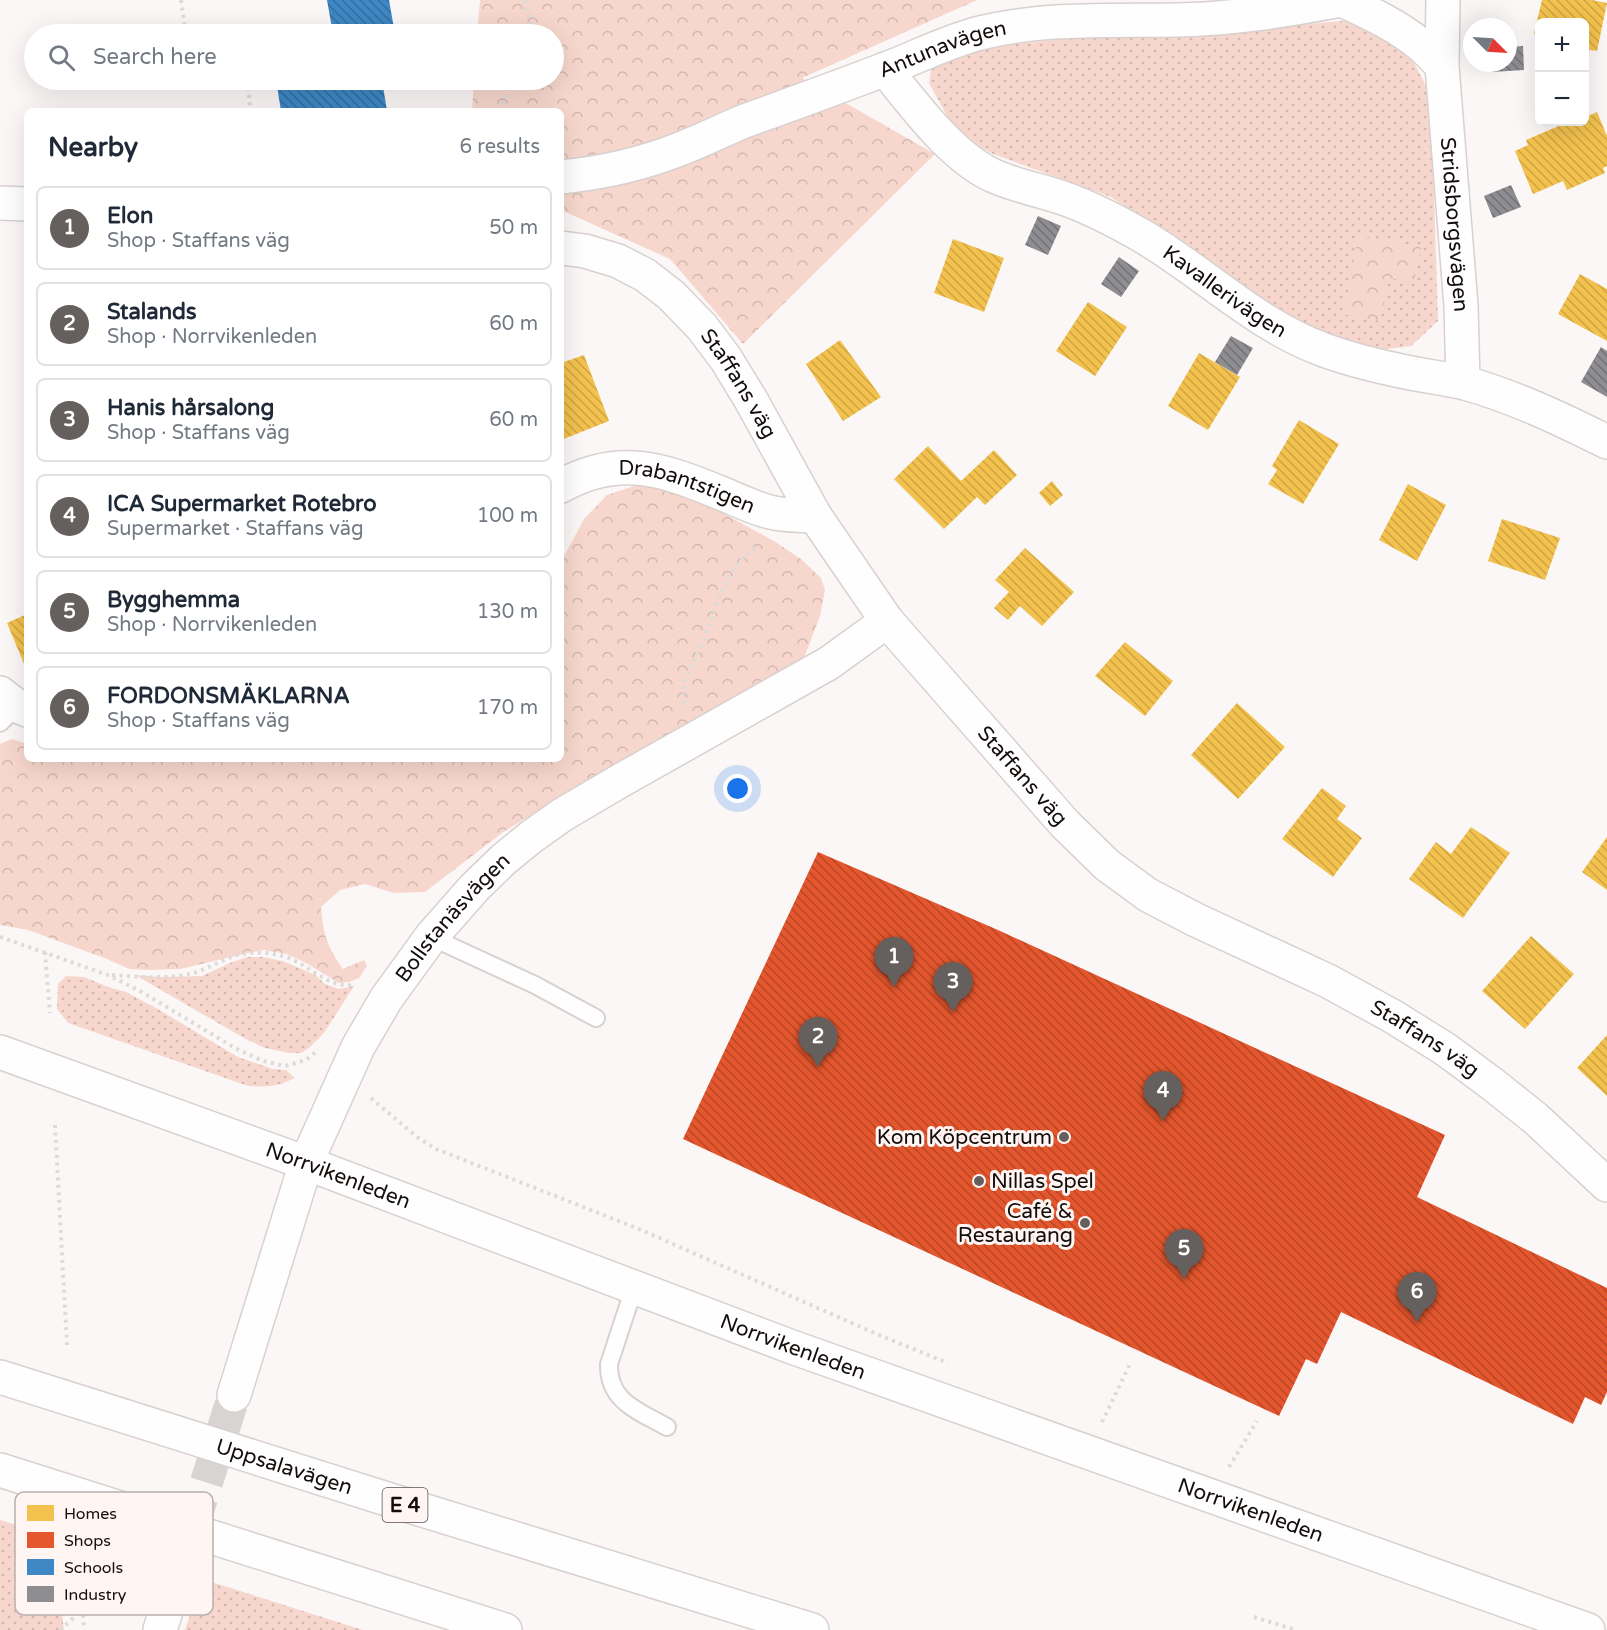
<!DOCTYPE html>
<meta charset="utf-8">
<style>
body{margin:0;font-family:"Varela Round",sans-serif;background:#f6f6f7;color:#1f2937}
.controls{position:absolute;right:18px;top:18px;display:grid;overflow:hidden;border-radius:9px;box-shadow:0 6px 24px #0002}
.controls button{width:54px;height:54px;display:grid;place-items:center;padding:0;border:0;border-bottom:2px solid #e0e1e3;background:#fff;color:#1f2937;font:30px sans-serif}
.compass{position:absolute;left:1463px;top:18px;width:54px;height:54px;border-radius:50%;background:#fff;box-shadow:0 6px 24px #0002;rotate:114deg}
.you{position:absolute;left:738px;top:789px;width:21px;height:21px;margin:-15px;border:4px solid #fff;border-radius:50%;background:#1a73e8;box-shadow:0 0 0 9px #1a73e833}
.badge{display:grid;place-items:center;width:39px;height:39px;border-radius:50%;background:#655f5e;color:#fff;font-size:20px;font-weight:700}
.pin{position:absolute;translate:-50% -50px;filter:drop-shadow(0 2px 3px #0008)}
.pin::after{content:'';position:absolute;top:32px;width:21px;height:18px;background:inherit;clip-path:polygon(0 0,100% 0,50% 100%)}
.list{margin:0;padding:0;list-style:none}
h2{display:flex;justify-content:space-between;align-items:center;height:78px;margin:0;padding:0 24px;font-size:26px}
h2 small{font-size:20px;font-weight:400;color:#747a83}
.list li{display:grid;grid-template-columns:39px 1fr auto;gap:18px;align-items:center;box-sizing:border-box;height:84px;margin:0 12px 12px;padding:0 12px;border:2px solid #e0e1e3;border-radius:9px}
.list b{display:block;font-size:22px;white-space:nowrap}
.list p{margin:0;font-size:20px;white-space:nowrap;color:#747a83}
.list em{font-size:20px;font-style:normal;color:#747a83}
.icon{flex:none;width:33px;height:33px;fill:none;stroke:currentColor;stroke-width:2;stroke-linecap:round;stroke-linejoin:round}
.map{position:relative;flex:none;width:1607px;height:1630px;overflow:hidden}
.search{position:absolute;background:#fff;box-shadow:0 6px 24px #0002;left:24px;top:24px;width:540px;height:66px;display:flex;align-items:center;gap:15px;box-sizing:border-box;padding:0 21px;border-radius:33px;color:#747a83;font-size:22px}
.panel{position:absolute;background:#fff;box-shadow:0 6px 24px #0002;left:24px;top:108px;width:540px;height:654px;border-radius:9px}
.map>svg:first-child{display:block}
</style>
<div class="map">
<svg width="1607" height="1630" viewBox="0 0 1607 1630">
<defs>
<pattern id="grass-dots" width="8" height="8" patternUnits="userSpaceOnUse" patternTransform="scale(1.5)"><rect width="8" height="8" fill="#f7d7cd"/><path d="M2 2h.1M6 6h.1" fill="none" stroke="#d3b7af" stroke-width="1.8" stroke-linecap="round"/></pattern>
<pattern id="forest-crowns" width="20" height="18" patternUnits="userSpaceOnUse" patternTransform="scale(1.5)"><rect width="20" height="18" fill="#f7d7cd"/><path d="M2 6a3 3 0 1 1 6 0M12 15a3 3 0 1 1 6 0" fill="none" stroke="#d3b7af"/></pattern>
<pattern id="homes-back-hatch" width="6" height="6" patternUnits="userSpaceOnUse" patternTransform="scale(1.5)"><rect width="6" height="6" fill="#f2c14e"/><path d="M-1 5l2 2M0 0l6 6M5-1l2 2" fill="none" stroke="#cfa543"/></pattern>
<pattern id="shops-back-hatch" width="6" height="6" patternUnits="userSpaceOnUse" patternTransform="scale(1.5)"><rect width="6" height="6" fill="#e4572e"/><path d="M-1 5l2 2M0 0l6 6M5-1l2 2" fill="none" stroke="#b84625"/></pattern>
<pattern id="schools-back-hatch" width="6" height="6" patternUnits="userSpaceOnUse" patternTransform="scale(1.5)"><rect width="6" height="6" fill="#3f88c5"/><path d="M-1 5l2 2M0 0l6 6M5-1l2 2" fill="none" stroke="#346e9e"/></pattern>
<pattern id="industry-back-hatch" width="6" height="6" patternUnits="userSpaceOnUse" patternTransform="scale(1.5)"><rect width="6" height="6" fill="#8d8d92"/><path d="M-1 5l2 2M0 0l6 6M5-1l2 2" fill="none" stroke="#727275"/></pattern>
</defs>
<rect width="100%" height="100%" fill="#fcf7f7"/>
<!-- grass -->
<path fill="url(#grass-dots)" d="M1352 20 1412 59 1431 95 1438 321 1411 346 1373 351 1323 334 1268 303 1111 197 993 154 971 142 954 128 935 94 929 83 931 70 957 51 1070 38 1208 33Z
M247 957H263L283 961 315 975 325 984 339 989 354 986 324 1033 309 1048 301 1053H290L265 1048 244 1038 135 975 161 977 202 976 230 963Z
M66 976 84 977 111 988 126 992 156 1008 238 1057 273 1069 286 1070 295 1078C276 1087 269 1087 248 1086L68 1023 57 1009 58 984Z
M0 1520 53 1536 64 1630H0Z
M202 1579 363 1630H185Z"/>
<!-- forest -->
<path fill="url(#forest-crowns)" d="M480 0H977L802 78 935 154 743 344 670 259 561 210V111H472L474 80H554V34H477Z
M1359 235 1421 247 1414 283 1389 278 1380 321 1343 314Z
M643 483 702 502 774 541 801 559 821 578 825 590 820 616 804 658 783 673 559 798 502 833 425 892 394 893 365 884 340 890 321 907C324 937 326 944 343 969L364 960 367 966 359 978 349 982 339 983 304 962 286 954 264 950 248 953 180 969 148 970 129 969 107 959 28 930 0 925V744L12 739 27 744V759H561V562L584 519 607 495Z"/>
<!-- homes -->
<path fill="url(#homes-back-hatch)" d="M1542 0H1592L1607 3 1597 51 1584 49V22H1540V35L1534 34Z
M1597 112 1607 136V166L1603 168 1605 173 1567 190 1563 181 1533 194 1515 151 1528 145 1526 140 1568 122H1584V118Z
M953 239 1004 258 984 312 934 293Z
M1580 274 1607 289V341L1558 314Z
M1088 302 1127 327 1095 376 1056 351Z
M840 340 881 397 843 421 806 364Z
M1199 353 1240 377 1208 430 1168 406Z
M584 355 609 421 561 440V363Z
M1299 420 1339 444 1303 504 1268 484 1277 470 1272 466Z
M928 446 961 481 994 450 1017 475 985 505 977 497 944 529 894 479Z
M1052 481 1063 495 1050 506 1039 493Z
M1408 484 1446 505 1417 561 1379 540Z
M1502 519 1560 538 1545 580 1488 561Z
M1025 548 1074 592 1042 626 1020 606 1008 620 994 608 1009 592 995 580Z
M27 614V671L7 623Z
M1125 642 1173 681 1145 716 1095 676Z
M1237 703 1285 747 1238 799 1191 755Z
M1322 788 1346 806 1337 819 1362 838 1333 877 1282 839Z
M1471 827 1510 853 1463 918 1409 879 1436 842 1451 854Z
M1607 837V890L1582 872Z
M1531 936 1574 974 1525 1029 1482 991Z
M1607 1035V1096L1577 1068Z"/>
<!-- shops -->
<path fill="url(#shops-back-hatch)" d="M818 852 998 930 1445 1135 1417 1197 1607 1288V1392L1601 1405 1585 1397 1573 1424 1341 1312 1317 1364 1306 1359 1279 1416 683 1139Z"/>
<!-- schools -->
<path fill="url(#schools-back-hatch)" d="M327 0H389L395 34H333Z
M276 80H382L387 111H281Z"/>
<!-- industry -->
<path fill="url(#industry-back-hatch)" d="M1523 46 1524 70 1492 72V63H1508V47Z
M1511 185 1521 207 1493 218 1484 196Z
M1038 216 1061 226 1048 255 1025 245Z
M1119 257 1139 271 1121 297 1101 284Z
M1231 336 1253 348 1237 375 1215 362Z
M1601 347 1607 351V397L1581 382Z"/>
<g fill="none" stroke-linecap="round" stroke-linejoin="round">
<!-- tertiary-tunnel -->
<path stroke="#d9d4d4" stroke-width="33" stroke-dasharray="33 16" stroke-linecap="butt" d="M177 1576 234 1395"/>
<defs>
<path id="service" d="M0 723 17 706
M431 937 535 985 596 1018
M634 1288 609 1364C608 1402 639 1411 667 1427"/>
<g id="minor">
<path d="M1342 0C1370 13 1398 26 1422 46 1429 52 1435 59 1442 66"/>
<path id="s1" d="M1443 0 1442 66 1461 306 1463 382"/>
<path id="s2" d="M885 69C913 104 953 158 994 176 1016 186 1040 190 1063 198 1092 208 1118 222 1144 237 1206 274 1256 325 1324 350 1354 361 1385 368 1416 374 1432 377 1449 379 1465 383 1515 397 1561 419 1607 442"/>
<path id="s3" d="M561 177C601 173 642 164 680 149 701 141 721 131 742 122 789 105 836 88 883 70 915 58 946 42 980 33 1045 17 1113 21 1179 20 1234 19 1287 10 1341 0"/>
<path d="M0 203 27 204"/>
<path id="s4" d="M561 248 585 251 618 261 645 275 671 295 702 327 726 359 751 400 815 516 887 621 1065 824 1107 865 1148 895 1196 920 1328 981 1392 1016 1445 1049 1491 1083 1535 1118 1607 1185"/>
<path id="s5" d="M561 486C620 453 665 470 723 494 738 500 753 508 770 512 784 516 800 515 815 516"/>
<path d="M0 693 17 706 27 710"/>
<path id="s6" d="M306 1163 358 1047 386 999 431 937 475 887 504 859 531 837 562 815 618 782 829 663 887 621"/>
</g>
<path id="tertiary" d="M234 1395 306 1163
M160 1630 177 1576"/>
<g id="secondary">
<path id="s7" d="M0 1052 306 1163 792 1347 1588 1630"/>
</g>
<g id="motorway">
<path id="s8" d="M0 1377 390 1500 812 1630"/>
<path d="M0 1470 505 1630"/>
</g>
</defs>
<!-- service casing -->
<use href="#service" stroke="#d7d1cf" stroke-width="20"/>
<!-- minor casing -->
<use href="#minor" stroke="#d7d1cf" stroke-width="36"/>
<!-- tertiary casing -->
<use href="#tertiary" stroke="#d7d1cf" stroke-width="36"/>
<!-- secondary casing -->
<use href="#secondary" stroke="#d7d1cf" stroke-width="36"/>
<!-- motorway casing -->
<use href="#motorway" stroke="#d7d1cf" stroke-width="36"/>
<!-- path -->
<path stroke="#dddbda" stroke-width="4" stroke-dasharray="3 4.5" stroke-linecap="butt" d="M181 0 186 34
M525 0 534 34
M248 80 250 111
M499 111 506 98 508 80
M684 704C680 679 693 666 702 644 716 610 724 564 759 546
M0 937 108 975 140 991 235 1048 263 1061 285 1066 306 1060 317 1051
M45 952 50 1013
M112 975C138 977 164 979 190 974 206 970 221 960 237 955 250 952 265 952 278 955 306 960 324 988 353 985
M371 1098 417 1137 436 1149 639 1229 879 1335 948 1363
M55 1125 67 1345
M1102 1422 1131 1362
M1229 1467 1257 1421
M80 1555 84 1630
M1254 1617 1296 1630
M60 1630 82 1610"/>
<!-- service -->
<use href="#service" stroke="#fffefe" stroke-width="16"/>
<!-- minor -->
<use href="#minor" stroke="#fffefe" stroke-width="33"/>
<!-- tertiary -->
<use href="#tertiary" stroke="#fffefe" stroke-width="33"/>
<!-- secondary -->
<use href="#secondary" stroke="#fffefe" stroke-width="33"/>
<!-- motorway -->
<use href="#motorway" stroke="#fffefe" stroke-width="33"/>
</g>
<!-- markers -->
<g fill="#655f5e" stroke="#fff6f4" stroke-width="2">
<circle cx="1064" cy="1137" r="6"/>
<circle cx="979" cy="1181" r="6"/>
<circle cx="1085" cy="1223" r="6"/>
</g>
<g text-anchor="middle" stroke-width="6" stroke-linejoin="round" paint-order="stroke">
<!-- shield labels -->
<rect fill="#fff6f4" stroke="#5a5351" stroke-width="1.5" x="382.5" y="1488" width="45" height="34" rx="4.5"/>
<g font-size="20" font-weight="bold" fill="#130d0b">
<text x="405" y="1512">E 4</text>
</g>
<!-- street labels -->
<g font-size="21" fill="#130d0b" stroke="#fff6f4">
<text dy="7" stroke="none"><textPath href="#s3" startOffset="404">Antunavägen</textPath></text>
<text dy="7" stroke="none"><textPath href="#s1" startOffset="225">Stridsborgsvägen</textPath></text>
<text dy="7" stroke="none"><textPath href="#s2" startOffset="414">Kavallerivägen</textPath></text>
<text dy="7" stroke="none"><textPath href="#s4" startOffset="234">Staffans väg</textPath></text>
<text dy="7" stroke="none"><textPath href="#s5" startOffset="132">Drabantstigen</textPath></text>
<text dy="7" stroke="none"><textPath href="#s4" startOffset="720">Staffans väg</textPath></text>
<text dy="7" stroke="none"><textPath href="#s6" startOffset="288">Bollstanäsvägen</textPath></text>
<text dy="7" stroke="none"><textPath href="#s4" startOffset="1206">Staffans väg</textPath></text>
<text dy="7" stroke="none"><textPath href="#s7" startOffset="360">Norrvikenleden</textPath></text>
<text dy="7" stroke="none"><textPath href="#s7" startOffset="846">Norrvikenleden</textPath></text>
<text dy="7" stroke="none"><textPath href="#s8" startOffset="298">Uppsalavägen</textPath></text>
<text dy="7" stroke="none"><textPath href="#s7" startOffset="1332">Norrvikenleden</textPath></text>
</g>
<!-- poi labels -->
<g font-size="21" fill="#130d0b" stroke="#fff6f4" text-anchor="end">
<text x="1052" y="1144">Kom Köpcentrum</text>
<text x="991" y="1188" text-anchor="start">Nillas Spel</text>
<text x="1073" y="1218">Café &amp;<tspan x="1073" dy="24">Restaurang</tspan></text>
</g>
</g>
<!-- legend -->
<rect x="15" y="1492" width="198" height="123" rx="9" fill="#fff6f4" stroke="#b8b0ae" stroke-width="1.5"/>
<rect x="27" y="1505" width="27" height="16" fill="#f2c14e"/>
<rect x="27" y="1532" width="27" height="16" fill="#e4572e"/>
<rect x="27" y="1559" width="27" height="16" fill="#3f88c5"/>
<rect x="27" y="1586" width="27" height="16" fill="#8d8d92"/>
<g font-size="16" fill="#130d0b">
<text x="64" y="1519">Homes</text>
<text x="64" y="1546">Shops</text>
<text x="64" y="1573">Schools</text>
<text x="64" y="1600">Industry</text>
</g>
</svg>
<div class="controls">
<button>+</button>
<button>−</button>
</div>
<svg class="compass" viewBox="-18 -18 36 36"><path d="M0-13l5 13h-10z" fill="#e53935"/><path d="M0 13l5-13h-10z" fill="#747a83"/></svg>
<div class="you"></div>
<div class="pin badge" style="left:894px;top:987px">1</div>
<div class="pin badge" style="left:818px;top:1067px">2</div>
<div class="pin badge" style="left:953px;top:1012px">3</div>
<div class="pin badge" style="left:1163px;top:1121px">4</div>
<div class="pin badge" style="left:1184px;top:1279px">5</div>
<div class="pin badge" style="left:1417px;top:1322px">6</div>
<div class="search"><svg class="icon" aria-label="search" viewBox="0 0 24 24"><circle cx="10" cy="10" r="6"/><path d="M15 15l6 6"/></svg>Search here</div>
<section class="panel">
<h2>Nearby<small>6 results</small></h2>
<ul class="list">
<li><span class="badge">1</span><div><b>Elon</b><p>Shop · Staffans väg</p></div><em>50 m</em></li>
<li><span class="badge">2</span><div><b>Stalands</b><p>Shop · Norrvikenleden</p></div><em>60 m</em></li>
<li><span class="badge">3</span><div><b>Hanis hårsalong</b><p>Shop · Staffans väg</p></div><em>60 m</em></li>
<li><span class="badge">4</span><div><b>ICA Supermarket Rotebro</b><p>Supermarket · Staffans väg</p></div><em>100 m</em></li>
<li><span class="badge">5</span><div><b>Bygghemma</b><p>Shop · Norrvikenleden</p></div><em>130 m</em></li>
<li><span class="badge">6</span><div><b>FORDONSMÄKLARNA</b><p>Shop · Staffans väg</p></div><em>170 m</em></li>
</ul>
</section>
</div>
